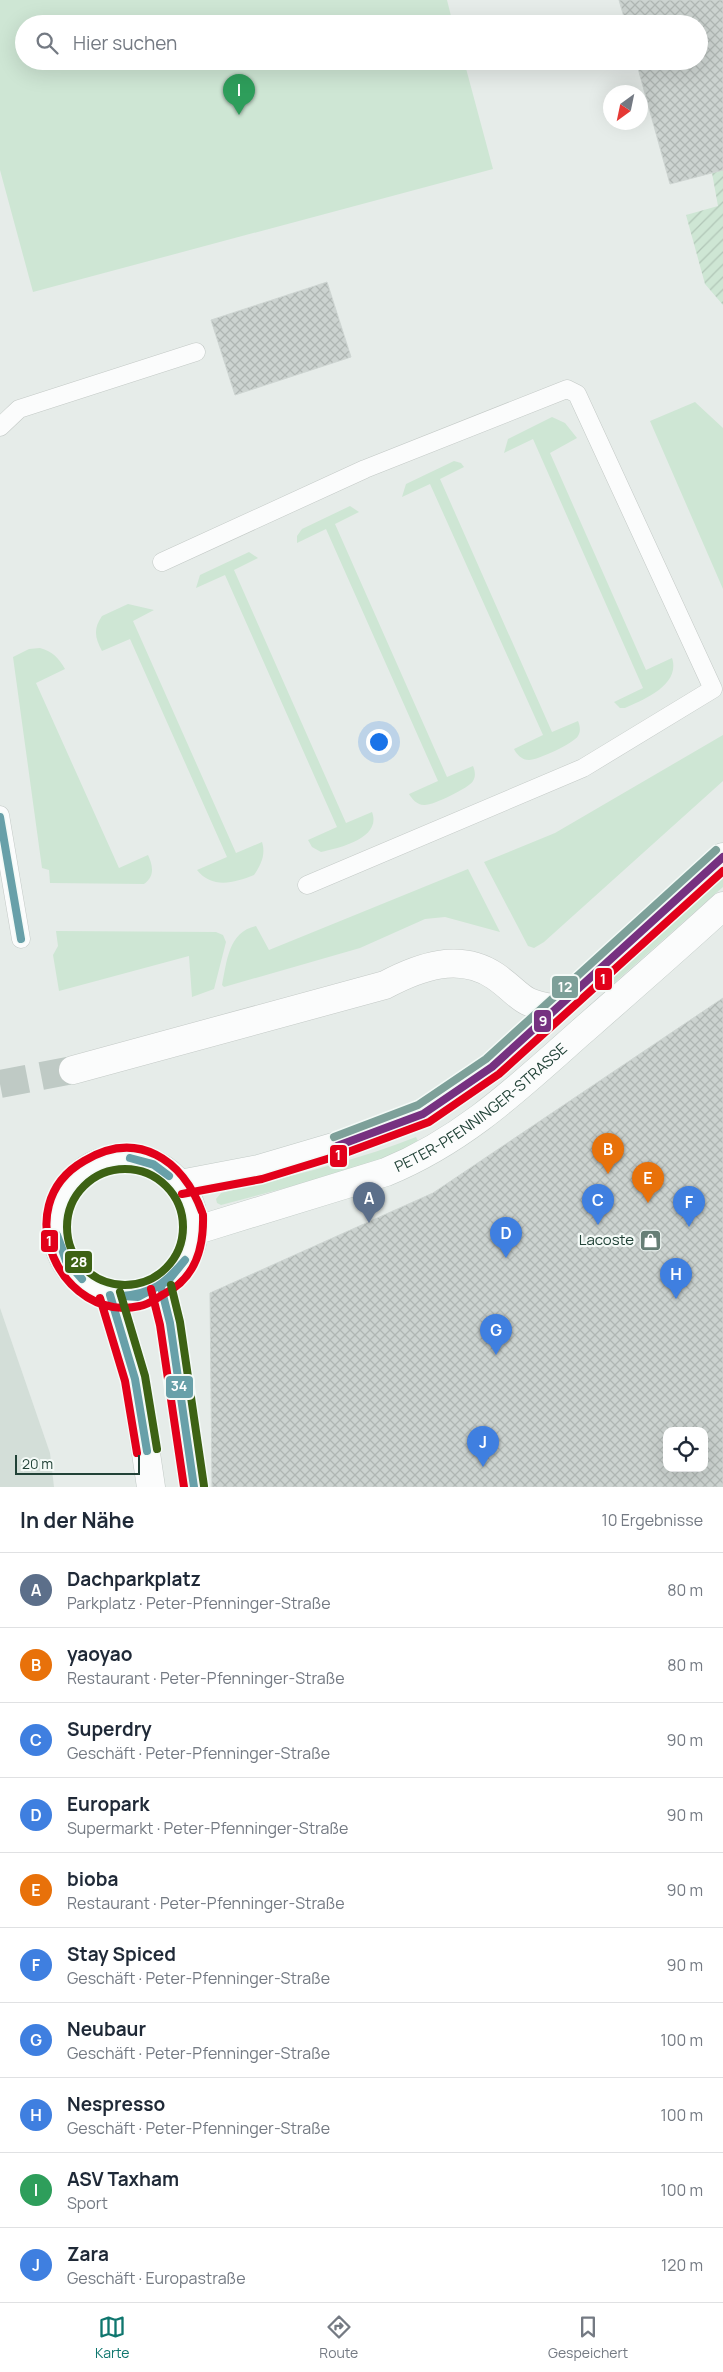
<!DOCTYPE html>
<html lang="de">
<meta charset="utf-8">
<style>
body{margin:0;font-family:Manrope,sans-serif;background:#f2f2f3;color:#1f2937}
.controls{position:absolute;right:15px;bottom:15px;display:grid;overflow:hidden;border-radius:10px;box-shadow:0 5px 20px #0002}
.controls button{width:45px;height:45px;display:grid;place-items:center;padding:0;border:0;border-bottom:1px solid #e0e1e3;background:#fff;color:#1f2937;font:25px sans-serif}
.compass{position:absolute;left:603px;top:85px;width:45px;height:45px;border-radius:50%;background:#fff;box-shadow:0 5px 20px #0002;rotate:213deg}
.scale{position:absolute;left:15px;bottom:12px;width:125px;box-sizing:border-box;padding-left:5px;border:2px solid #214237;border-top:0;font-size:14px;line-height:18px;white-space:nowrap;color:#214237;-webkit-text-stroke:4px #f4faf7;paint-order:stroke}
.you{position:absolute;left:378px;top:741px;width:18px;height:18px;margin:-12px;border:4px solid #fff;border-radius:50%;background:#1a73e8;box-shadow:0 0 0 8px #1a73e833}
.badge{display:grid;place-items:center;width:32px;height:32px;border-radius:50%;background:#0f766e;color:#fff;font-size:16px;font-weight:700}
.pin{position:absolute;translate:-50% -41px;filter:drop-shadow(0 1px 2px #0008)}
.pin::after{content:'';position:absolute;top:26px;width:18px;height:15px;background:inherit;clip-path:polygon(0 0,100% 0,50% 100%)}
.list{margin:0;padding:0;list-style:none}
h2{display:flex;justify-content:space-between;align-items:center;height:65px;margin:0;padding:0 20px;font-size:21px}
h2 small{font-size:16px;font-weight:400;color:#747a83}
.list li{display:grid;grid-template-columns:32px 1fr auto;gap:15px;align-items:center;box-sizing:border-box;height:75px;padding:0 20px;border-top:1px solid #e0e1e3}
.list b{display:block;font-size:19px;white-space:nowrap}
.list p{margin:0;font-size:16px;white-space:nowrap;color:#747a83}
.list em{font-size:16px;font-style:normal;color:#747a83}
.icon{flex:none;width:28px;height:28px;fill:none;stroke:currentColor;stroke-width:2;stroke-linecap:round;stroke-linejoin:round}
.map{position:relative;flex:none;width:723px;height:1487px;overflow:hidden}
.search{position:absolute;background:#fff;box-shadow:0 5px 20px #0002;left:15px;right:15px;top:15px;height:55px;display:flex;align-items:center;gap:12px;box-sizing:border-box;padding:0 18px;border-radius:28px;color:#747a83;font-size:19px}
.sheet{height:815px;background:#fff}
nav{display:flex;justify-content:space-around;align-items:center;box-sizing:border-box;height:70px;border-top:1px solid #e0e1e3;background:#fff;font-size:14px;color:#747a83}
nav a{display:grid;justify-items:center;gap:2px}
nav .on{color:#0f766e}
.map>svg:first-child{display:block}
</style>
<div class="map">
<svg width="723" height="1487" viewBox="0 0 723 1487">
<defs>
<pattern id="garden-furrows" width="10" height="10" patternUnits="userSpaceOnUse" patternTransform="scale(1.25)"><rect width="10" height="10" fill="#cee6d4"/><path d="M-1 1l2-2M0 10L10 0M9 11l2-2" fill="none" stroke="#b1c6b7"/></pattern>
<pattern id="building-cross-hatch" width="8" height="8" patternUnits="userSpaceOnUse" patternTransform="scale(1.25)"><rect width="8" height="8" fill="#ccd3d0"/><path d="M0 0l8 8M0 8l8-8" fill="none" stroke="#afb6b3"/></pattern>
</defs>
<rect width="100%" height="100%" fill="#e6ece9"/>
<!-- built -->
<path fill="#d3ded8" d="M0 1308 50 1453 54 1487H0Z"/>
<!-- grass -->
<path fill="#cee6d4" d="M0 0H447L453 24H24V61H464L493 169 33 292 0 170Z
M695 402 723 428V589L650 421Z
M552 417 565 423 577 438 550 453 646 670 672 658C681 685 643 700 625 708H620L614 702 643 688 533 439 504 453 508 439Z
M454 461 461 463 464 467 440 479 552 732 578 721C580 726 581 731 578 736 574 743 538 760 529 760 522 760 517 755 514 749L543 735 430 484 402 497 406 484Z
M350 506 359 512 335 524 447 777 473 766C475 771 476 776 473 781 469 788 432 806 424 805 417 805 412 799 409 794L438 781 326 529 297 543V536L302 529Z
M249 552 258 558 234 570 346 823 372 812C382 838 340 848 321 852L312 847 308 840 337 827 225 575 196 588 200 575Z
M128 604 154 610 133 621 236 853 262 842C266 854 261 865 254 875 234 883 212 889 197 870L227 857 130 639 102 651C95 638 93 629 102 616Z
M40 648C53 652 58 657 65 669L36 683 119 868 148 855C153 866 155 876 144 884L50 883 49 870 42 868 13 657 29 649Z
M723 735V781L544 942 534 948 528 946 484 862 555 833Z
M468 869 500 932 445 917 425 919 360 948 224 987 222 985C227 962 228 932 256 926L269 950Z
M723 874V887L613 984 606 983 605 979Z
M56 931 216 932 223 935 226 942 214 989 192 997 189 956 59 991 53 955 58 946Z
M416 1137 420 1145 383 1162 221 1205 217 1203 216 1199 221 1193C287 1177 353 1162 416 1137Z"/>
<!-- garden -->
<path fill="url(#garden-furrows)" d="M723 170V305L705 284 686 215 718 206 712 173Z"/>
<!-- building -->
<path fill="url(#building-cross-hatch)" stroke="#ced5d2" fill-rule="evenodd" d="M619 0H723V170L670 184 636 61H699V24H626Z
M327 282 351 357 235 395 211 320Z
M723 998V1487H212L210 1293 433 1193ZM667 1431H704V1468H667Z"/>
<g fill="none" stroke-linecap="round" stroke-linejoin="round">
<!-- street-tunnel -->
<path stroke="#bfcac5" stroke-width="28" stroke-dasharray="28 14" stroke-linecap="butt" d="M0 1084 73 1070"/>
<defs>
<path id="lane" d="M0 427 19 409 196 352
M162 562 365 469 567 389 577 394 713 689 583 768 307 885
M0 815 21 939"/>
<path id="street" d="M73 1070 385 985C419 967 459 952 495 976 521 994 519 1004 554 1008"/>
<g id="secondary">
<circle cx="125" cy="1227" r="69"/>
<path d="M180 1184 259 1169 337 1146 423 1114 492 1067 723 857"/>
<path id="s1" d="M194 1231 386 1172C464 1140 519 1087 581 1032 629 990 676 949 723 906"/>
<path d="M161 1287 170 1323 194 1487"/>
<path d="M110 1295 135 1379 151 1487"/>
</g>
</defs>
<!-- lane casing -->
<use href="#lane" stroke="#c3c9c6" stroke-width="19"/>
<!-- street casing -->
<use href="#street" stroke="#c3c9c6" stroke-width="29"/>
<!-- secondary casing -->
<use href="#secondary" stroke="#c1cac6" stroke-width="29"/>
<!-- lane -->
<use href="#lane" stroke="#fbfcfc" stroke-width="18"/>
<!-- street -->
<use href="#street" stroke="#fbfcfc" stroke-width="28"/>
<!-- secondary -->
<use href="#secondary" stroke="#fbfcfc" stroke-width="28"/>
<defs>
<path id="bus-1" d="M0 817 21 939
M130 1158 153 1164 169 1176
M130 1158 154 1165 169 1176
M57 1235 67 1262 82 1279
M57 1235 66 1261 82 1279
M161 1287 170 1323 194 1487
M110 1295 135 1379 147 1451
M122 1296 138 1297 168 1281 185 1260
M122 1296C153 1293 165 1284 185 1260"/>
<path id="bus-2" d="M182 1194 262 1179 340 1155 429 1122 499 1074 723 871
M202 1212C183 1159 137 1129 84 1161 6 1206 62 1324 140 1306 148 1305 157 1298 164 1294 196 1278 204 1248 203 1215
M151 1289 160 1325 184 1487
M100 1298 125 1381 137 1453"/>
<path id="bus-3" d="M67 1227a58 58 0 1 1 116 0a58 58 0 1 1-116 0Z
M171 1285 180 1322 204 1486
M120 1292 145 1376 157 1449"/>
<path id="bus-4" d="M337 1146 423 1114 492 1067 723 857"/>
<path id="bus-5" d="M334 1137 418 1105 486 1059 716 850"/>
</defs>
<!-- bus-1 casing -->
<use href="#bus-1" stroke="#f4faf7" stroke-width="11"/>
<!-- bus-2 casing -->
<use href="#bus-2" stroke="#f4faf7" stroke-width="11"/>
<!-- bus-3 casing -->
<use href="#bus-3" stroke="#f4faf7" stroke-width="11"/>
<!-- bus-4 casing -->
<use href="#bus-4" stroke="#f4faf7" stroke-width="11"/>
<!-- bus-5 casing -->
<use href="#bus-5" stroke="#f4faf7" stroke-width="11"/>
<!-- bus-1 -->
<use href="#bus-1" stroke="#68a0a9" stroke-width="8"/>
<!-- bus-2 -->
<use href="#bus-2" stroke="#e2001a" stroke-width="8"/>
<!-- bus-3 -->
<use href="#bus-3" stroke="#3d6214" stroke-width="8"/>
<!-- bus-4 -->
<use href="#bus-4" stroke="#763180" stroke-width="8"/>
<!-- bus-5 -->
<use href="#bus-5" stroke="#7da099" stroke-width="8"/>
</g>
<!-- icons -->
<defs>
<symbol id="shop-square" viewBox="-11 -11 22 22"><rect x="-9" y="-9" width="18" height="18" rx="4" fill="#667e75" stroke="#f4faf7"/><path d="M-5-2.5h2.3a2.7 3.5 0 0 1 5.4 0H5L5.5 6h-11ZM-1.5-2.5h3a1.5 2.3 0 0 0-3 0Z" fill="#fff"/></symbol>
</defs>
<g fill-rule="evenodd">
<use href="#shop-square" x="638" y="1228" width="25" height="25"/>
</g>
<g text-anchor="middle" stroke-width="4.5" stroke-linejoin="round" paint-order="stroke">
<!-- street labels -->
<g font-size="15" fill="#214237" stroke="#f4faf7">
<text dy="5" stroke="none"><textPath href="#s1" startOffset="316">PETER-PFENNINGER-STRASSE</textPath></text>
</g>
<!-- poi labels -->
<g font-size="15" fill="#214237" stroke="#f4faf7" text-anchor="end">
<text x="634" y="1245">Lacoste</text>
</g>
</g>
<g stroke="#f4faf7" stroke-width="2">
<rect x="594" y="967" width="19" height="24" rx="5" fill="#e2001a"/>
<rect x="551" y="975" width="28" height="24" rx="5" fill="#7da099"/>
<rect x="533" y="1009" width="19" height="24" rx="5" fill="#763180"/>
<rect x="329" y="1144" width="19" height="24" rx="5" fill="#e2001a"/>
<rect x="40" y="1229" width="19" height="24" rx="5" fill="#e2001a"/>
<rect x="64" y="1250" width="29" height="24" rx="5" fill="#3d6214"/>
<rect x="165" y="1375" width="29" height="24" rx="5" fill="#68a0a9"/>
</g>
<g font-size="14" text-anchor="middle" font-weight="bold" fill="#fff">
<text x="603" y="984">1</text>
<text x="565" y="992">12</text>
<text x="543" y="1026">9</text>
<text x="338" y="1160">1</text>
<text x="49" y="1246">1</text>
<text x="79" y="1267">28</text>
<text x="179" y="1391">34</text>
</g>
</svg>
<div class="controls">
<button><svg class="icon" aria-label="locate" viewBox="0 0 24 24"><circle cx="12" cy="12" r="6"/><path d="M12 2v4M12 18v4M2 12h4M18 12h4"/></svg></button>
</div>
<svg class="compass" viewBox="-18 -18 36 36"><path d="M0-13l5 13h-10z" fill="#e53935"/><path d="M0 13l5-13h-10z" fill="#747a83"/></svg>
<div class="scale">20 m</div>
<div class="you"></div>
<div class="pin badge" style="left:369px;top:1223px;background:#5c6f8a">A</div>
<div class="pin badge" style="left:608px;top:1174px;background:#e8710a">B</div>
<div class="pin badge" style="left:598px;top:1225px;background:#3f7fe0">C</div>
<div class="pin badge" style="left:506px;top:1258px;background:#3f7fe0">D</div>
<div class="pin badge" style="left:648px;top:1203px;background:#e8710a">E</div>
<div class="pin badge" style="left:689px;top:1227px;background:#3f7fe0">F</div>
<div class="pin badge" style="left:496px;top:1355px;background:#3f7fe0">G</div>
<div class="pin badge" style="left:676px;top:1299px;background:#3f7fe0">H</div>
<div class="pin badge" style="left:239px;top:115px;background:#2e9e5b">I</div>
<div class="pin badge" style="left:483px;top:1467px;background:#3f7fe0">J</div>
<div class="search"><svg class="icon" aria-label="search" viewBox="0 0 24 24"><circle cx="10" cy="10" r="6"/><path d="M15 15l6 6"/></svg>Hier suchen</div>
</div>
<section class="sheet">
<h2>In der Nähe<small>10 Ergebnisse</small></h2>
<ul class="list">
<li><span class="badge" style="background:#5c6f8a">A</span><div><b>Dachparkplatz</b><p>Parkplatz · Peter-Pfenninger-Straße</p></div><em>80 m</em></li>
<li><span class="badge" style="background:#e8710a">B</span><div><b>yaoyao</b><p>Restaurant · Peter-Pfenninger-Straße</p></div><em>80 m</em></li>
<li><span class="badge" style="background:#3f7fe0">C</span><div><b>Superdry</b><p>Geschäft · Peter-Pfenninger-Straße</p></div><em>90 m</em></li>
<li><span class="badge" style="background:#3f7fe0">D</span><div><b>Europark</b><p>Supermarkt · Peter-Pfenninger-Straße</p></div><em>90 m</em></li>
<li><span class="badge" style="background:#e8710a">E</span><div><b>bioba</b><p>Restaurant · Peter-Pfenninger-Straße</p></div><em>90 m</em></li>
<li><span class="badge" style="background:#3f7fe0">F</span><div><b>Stay Spiced</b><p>Geschäft · Peter-Pfenninger-Straße</p></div><em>90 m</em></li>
<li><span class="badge" style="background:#3f7fe0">G</span><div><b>Neubaur</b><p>Geschäft · Peter-Pfenninger-Straße</p></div><em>100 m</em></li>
<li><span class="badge" style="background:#3f7fe0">H</span><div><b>Nespresso</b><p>Geschäft · Peter-Pfenninger-Straße</p></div><em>100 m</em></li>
<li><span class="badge" style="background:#2e9e5b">I</span><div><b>ASV Taxham</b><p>Sport</p></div><em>100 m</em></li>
<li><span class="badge" style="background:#3f7fe0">J</span><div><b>Zara</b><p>Geschäft · Europastraße</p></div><em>120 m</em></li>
</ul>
</section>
<nav>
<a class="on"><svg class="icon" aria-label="map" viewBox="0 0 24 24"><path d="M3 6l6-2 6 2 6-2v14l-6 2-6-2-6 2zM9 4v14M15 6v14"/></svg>Karte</a>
<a><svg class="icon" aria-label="directions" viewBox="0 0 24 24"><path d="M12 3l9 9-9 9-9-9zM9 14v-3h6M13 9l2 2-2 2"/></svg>Route</a>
<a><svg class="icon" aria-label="saved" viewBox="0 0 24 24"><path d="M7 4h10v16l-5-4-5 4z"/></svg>Gespeichert</a>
</nav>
